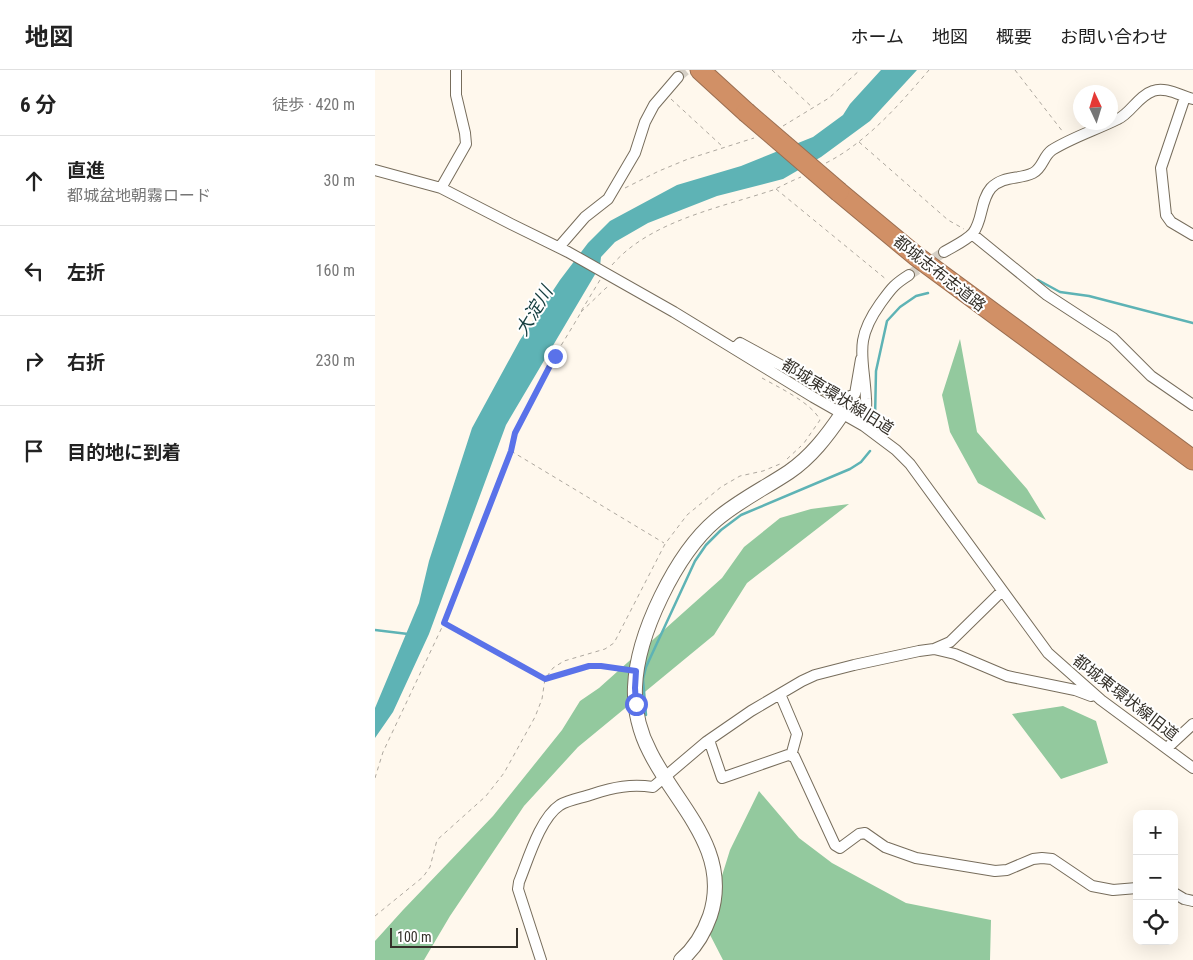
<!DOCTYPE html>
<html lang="ja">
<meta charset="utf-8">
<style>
body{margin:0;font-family:"Roboto Condensed","Noto Sans JP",sans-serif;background:#f6f6f6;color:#222}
.controls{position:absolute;right:15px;bottom:15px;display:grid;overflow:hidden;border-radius:10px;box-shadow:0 5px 20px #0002}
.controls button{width:45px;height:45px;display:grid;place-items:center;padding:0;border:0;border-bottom:1px solid #e0e0e0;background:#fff;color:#222;font:25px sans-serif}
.compass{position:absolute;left:698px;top:15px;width:45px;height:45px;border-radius:50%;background:#fff;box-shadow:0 5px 20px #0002;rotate:356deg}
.scale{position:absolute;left:15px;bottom:12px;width:128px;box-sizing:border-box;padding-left:5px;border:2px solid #343029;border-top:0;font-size:14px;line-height:18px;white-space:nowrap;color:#343029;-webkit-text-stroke:4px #fff;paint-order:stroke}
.stop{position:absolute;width:15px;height:15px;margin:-11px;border:4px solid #5a72e9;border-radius:50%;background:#fff}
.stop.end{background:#5a72e9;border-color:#fff;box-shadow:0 1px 5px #0008}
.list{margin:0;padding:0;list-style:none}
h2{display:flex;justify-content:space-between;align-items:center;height:65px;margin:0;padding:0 20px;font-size:21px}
h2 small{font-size:16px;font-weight:400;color:#767676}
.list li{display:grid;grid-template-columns:32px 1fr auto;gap:15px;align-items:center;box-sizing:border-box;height:90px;padding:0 20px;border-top:1px solid #e0e0e0}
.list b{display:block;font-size:19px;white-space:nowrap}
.list p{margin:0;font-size:16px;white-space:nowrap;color:#767676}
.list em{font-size:16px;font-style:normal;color:#767676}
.icon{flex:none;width:28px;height:28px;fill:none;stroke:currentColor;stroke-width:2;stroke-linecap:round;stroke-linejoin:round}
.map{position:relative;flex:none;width:818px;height:890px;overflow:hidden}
header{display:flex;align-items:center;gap:30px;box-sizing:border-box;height:70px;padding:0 25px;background:#fff;border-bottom:1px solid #e0e0e0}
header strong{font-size:24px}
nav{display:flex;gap:28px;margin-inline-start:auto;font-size:18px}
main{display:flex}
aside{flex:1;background:#fff}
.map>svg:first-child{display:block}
</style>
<header>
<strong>地図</strong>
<nav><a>ホーム</a><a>地図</a><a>概要</a><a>お問い合わせ</a></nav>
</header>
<main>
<aside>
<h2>6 分<small>徒歩 · 420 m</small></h2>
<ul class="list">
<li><svg class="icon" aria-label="ahead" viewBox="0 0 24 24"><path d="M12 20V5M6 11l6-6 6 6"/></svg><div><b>直進</b><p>都城盆地朝霧ロード</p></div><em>30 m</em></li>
<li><svg class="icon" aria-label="left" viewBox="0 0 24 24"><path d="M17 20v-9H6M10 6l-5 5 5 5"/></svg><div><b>左折</b></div><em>160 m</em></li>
<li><svg class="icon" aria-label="right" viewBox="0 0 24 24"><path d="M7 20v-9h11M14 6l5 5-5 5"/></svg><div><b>右折</b></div><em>230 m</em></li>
<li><svg class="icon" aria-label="arrive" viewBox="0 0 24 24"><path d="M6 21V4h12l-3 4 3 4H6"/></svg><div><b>目的地に到着</b></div></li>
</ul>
</aside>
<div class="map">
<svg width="818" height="890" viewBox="0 0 818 890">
<rect width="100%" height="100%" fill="#fff8ed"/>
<!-- forest -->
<path fill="#93c99e" d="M585 269 602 362 652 419 671 450 603 413 575 362 567 325Z
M474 434 372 513 339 565 203 677 149 736 75 846 49 890H0V871L28 840 118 746 187 660 205 631 224 618 347 508 369 477 405 448 436 439Z
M688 636 721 651 733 693 686 709 637 644Z
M384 721 424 768 457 793 531 833 616 850 615 890H348L331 857 355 780Z"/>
<!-- water -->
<path fill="#5eb3b5" d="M506 0H542L495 51 446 87 408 109 342 126 273 153 240 172 226 187 225 196 131 355 54 564 18 642 0 668V638L44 533 54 491 97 358 145 270 185 210 213 173 235 151 302 115 366 96 438 67 468 45 475 34Z"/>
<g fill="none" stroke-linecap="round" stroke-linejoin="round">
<!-- stream -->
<path stroke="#5eb3b5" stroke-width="2.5" d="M663 210 685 222 714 226 818 253
M500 349 501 301 512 251 525 237 541 226 553 223
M0 560 33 564
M271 645 268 609 271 597 320 491 331 475 346 460 366 445 475 399 486 392 495 381"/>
<!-- street-tunnel -->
<path stroke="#d6d0c6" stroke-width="10" stroke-dasharray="10 5" stroke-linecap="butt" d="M303 7 311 0
M534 205 569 182"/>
<defs>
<path id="street" d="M810 27 786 98 791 145 796 152 818 165
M0 100 66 118 136 154 193 182 299 242 438 327 489 356 521 380 535 394 673 583 726 630 818 698
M66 118 91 74 90 63 81 25V0
M597 164 672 225 738 268 776 306 818 335
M184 177 210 147 233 129 260 83 270 52 279 35 303 7
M569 182C577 177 591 171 598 163 608 150 605 131 616 118 629 105 644 110 658 103 668 98 668 86 677 80 698 67 721 60 743 49 756 43 763 26 778 21 790 16 806 26 818 29
M360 278 365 273 468 329 480 324 486 289
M489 356C490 347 492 338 491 329 489 287 478 272 505 234 516 219 518 215 534 205
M559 579 575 572 627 521
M405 624 422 664 416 686
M334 670 347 708 413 685 419 686 460 775 465 778 484 764 490 763 510 777 541 788 620 801 632 800 658 789 667 788 677 789 717 816 738 820 762 818
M792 678 818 654
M799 823 809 829 818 831
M166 890 143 819 144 812C153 790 165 748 185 735 195 729 207 728 218 724 239 717 256 714 278 717L331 672 376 641 427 611 440 605 479 595 544 581 559 579 580 584 632 606 700 620 716 626"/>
<path id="secondary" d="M306 890C319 879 329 863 335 846 357 780 301 735 275 682 265 663 259 639 260 617 262 564 301 484 341 450 363 431 390 418 414 402 436 387 452 366 467 344"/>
<path id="highway" d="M325 0 371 42
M464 122 541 186 818 390"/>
</defs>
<!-- street casing -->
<use href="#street" stroke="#776d5c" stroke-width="12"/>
<!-- secondary casing -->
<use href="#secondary" stroke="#776d5c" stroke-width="16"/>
<!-- highway casing -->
<use href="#highway" stroke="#9a6e51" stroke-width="21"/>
<!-- path -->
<path stroke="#aea89f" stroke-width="1" stroke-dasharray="4 4" stroke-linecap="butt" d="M397 0 438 38
M640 0 688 62
M296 29 348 77
M408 56 454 28 485 0
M484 72 573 150 589 159
M451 93C492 72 524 35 554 0
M250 118 284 101 313 89 379 68
M401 119 512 210
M237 195C275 151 344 138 398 120 407 116 416 111 426 107
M225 210 205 243 231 218 234 216
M387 308C403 317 437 333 445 350L429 373
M136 381 289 473
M412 389 426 376
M70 553 170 609 214 596H226L252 599
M0 708 8 682 69 553 136 381C148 332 180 287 205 244
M0 846 48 807 55 797 62 770 111 726 129 703 160 647 167 629 170 609 178 598 189 591 230 579 239 573 290 474 312 445 346 417 365 406 388 401 405 394"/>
<!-- street -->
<use href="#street" stroke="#fff" stroke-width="10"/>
<!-- secondary -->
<use href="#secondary" stroke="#fff" stroke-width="14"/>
<!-- highway -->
<use href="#highway" stroke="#d19066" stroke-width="19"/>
<defs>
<path id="highway-bridge" d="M371 42 464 122"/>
</defs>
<!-- highway-bridge casing -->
<use href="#highway-bridge" stroke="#9a6e51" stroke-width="21" stroke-linecap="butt"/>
<!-- highway-bridge -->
<use href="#highway-bridge" stroke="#d19066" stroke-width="19"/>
</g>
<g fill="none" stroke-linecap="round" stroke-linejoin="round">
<!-- route -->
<path stroke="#5a72e9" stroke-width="6" d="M180 286 140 363 136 381 69 553 170 609 214 596H226L261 601 260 618 261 634"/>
</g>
<g text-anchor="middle" stroke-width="4" stroke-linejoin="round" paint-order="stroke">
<!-- street labels -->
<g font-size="16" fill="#343029" stroke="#fff">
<text transform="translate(565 203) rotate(38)" y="6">都城志布志道路</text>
<text transform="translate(463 326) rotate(32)" y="6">都城東環状線旧道</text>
<text transform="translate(751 627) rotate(38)" y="6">都城東環状線旧道</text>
</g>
<!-- water labels -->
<g font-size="18" font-style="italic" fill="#163e3f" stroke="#fff">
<text transform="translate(159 241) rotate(-59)" y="6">大淀川</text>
</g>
</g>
</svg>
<div class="controls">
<button>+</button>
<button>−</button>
<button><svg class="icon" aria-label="locate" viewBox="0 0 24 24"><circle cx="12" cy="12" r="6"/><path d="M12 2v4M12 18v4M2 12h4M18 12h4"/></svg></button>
</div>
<svg class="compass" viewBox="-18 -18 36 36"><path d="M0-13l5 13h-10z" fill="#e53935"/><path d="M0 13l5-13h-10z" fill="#767676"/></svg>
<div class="scale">100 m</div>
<div class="stop" style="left:261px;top:634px"></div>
<div class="stop end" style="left:180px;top:286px"></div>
</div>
</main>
